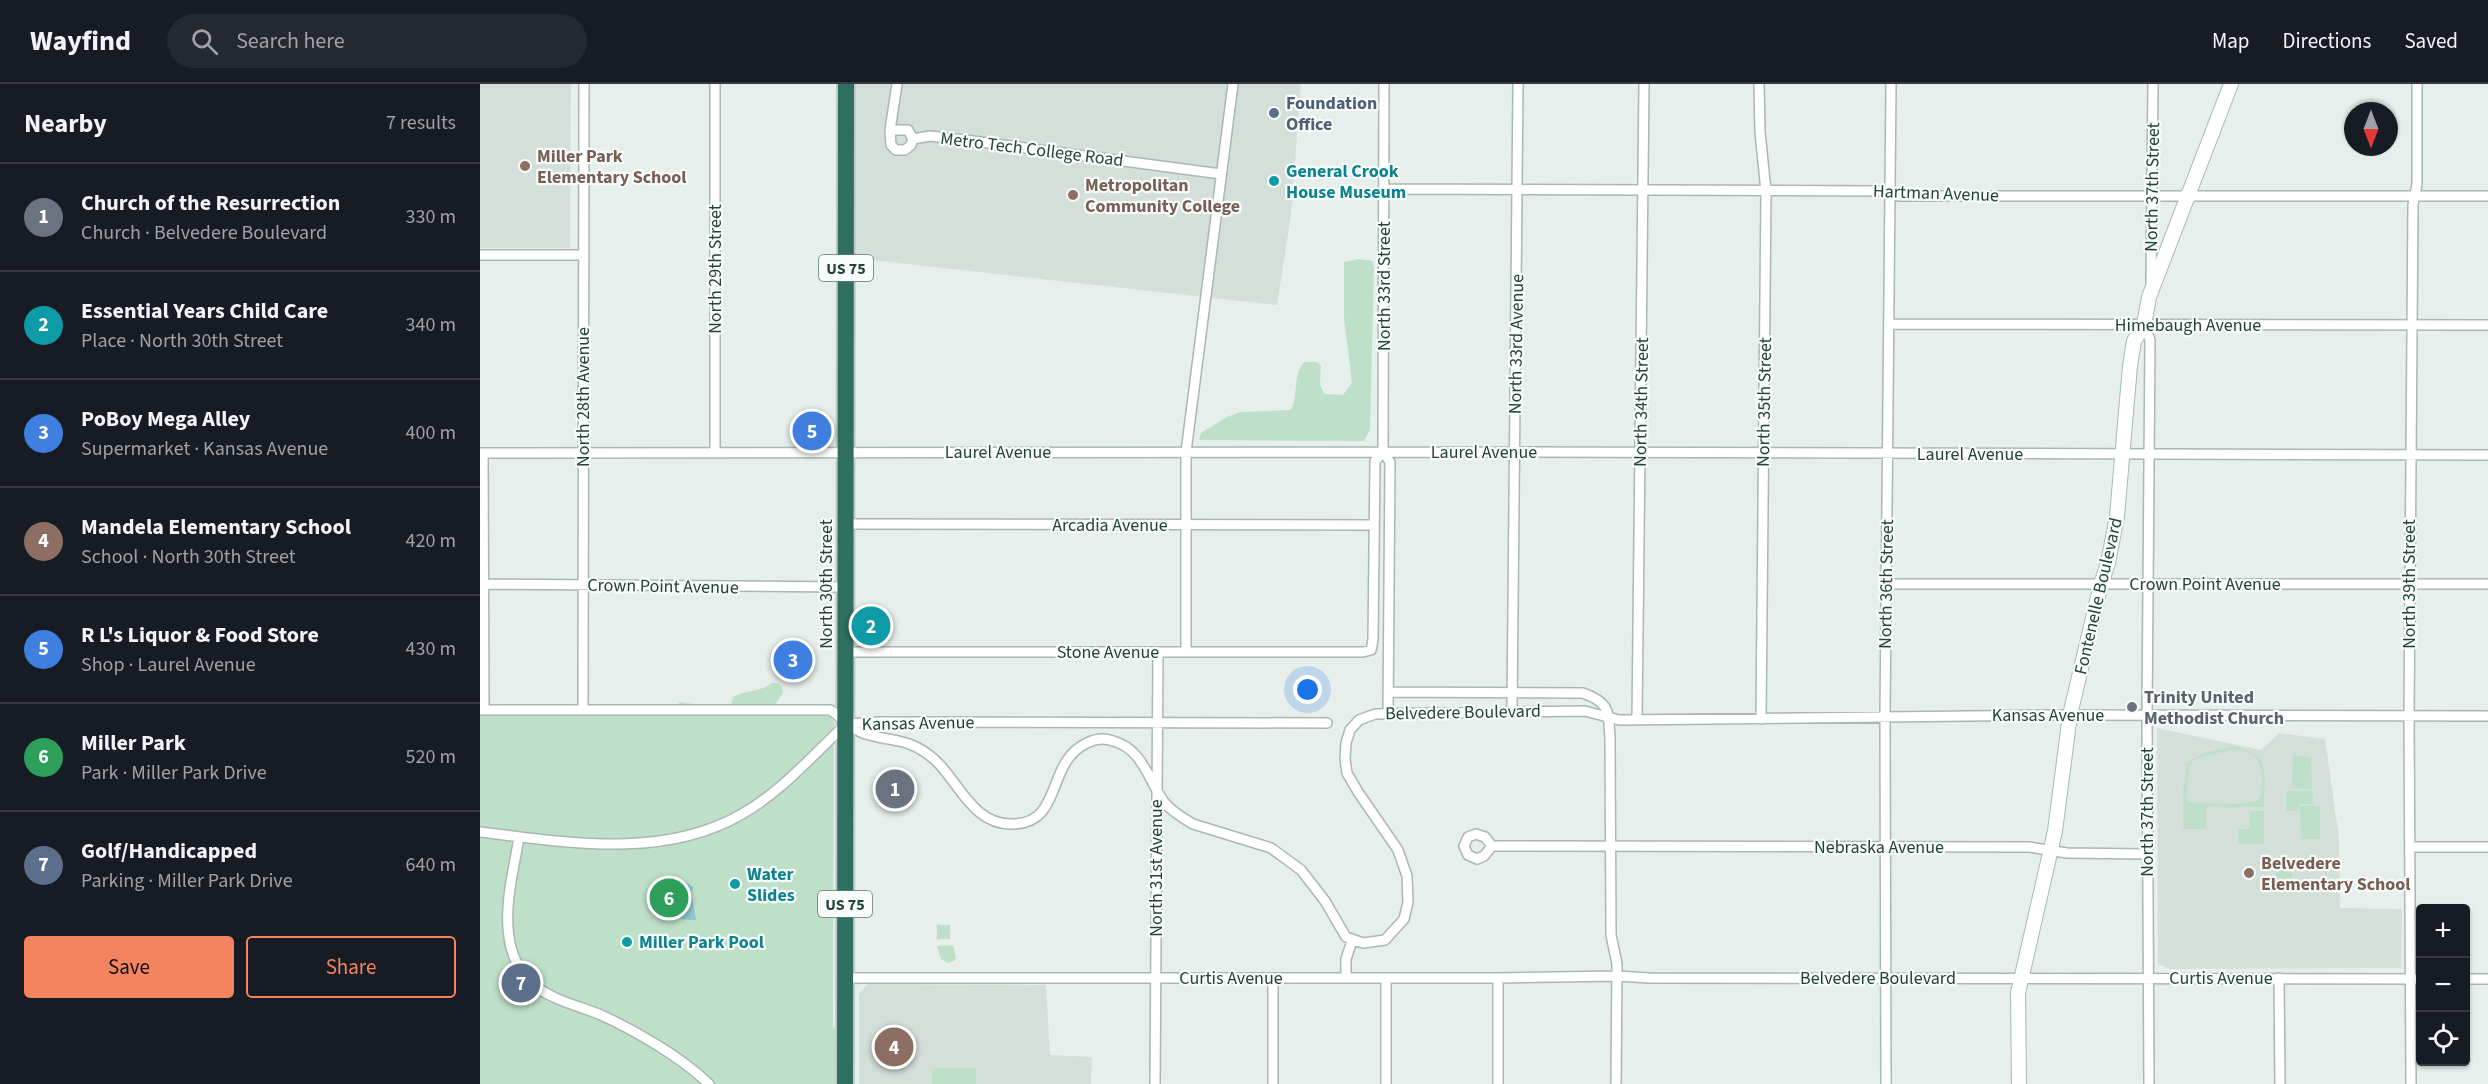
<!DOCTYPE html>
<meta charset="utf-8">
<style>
body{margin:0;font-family:"Source Sans 3",sans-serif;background:#242831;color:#f1f3f6}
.controls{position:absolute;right:18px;bottom:18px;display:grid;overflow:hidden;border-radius:6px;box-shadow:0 2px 4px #0004}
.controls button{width:54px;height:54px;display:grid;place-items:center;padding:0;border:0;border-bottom:2px solid #363941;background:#171b24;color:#f1f3f6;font:30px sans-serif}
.compass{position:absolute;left:1864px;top:18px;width:54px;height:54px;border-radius:50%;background:#171b24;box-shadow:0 2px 4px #0004;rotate:180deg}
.you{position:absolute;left:828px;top:606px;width:21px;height:21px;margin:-15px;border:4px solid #fff;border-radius:50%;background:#1a73e8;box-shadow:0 0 0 9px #1a73e833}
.badge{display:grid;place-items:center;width:39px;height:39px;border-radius:50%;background:#f4845f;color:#fff;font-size:20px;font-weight:700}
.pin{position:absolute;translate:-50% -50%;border:3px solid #fff;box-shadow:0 2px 6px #0006}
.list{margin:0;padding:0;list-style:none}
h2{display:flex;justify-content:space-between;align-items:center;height:78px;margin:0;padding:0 24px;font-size:26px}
h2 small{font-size:20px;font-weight:400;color:#9ea1a6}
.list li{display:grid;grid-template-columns:39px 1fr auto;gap:18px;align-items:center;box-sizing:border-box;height:108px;padding:0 24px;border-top:2px solid #363941}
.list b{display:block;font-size:22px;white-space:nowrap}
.list p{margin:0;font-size:20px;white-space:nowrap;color:#9ea1a6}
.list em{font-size:20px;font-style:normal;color:#9ea1a6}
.actions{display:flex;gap:12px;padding:18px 24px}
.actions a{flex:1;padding:14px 0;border:2px solid #f4845f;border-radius:6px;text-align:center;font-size:21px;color:#f4845f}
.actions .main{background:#f4845f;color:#111}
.icon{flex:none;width:33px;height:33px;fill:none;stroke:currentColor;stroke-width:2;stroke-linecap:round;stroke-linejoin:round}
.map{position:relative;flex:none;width:2008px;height:1000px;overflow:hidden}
header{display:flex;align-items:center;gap:36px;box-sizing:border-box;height:84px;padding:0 30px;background:#171b24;border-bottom:2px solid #363941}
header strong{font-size:28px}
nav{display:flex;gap:33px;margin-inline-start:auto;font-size:21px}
.search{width:420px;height:54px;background:#242831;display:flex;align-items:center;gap:15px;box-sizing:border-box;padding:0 21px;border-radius:33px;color:#9ea1a6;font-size:22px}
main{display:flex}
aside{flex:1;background:#171b24}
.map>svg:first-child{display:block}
</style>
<header>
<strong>Wayfind</strong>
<div class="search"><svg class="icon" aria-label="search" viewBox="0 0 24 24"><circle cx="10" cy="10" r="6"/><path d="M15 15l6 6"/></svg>Search here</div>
<nav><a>Map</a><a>Directions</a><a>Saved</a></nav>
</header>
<main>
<aside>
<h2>Nearby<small>7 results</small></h2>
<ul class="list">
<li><span class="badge" style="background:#6b7280">1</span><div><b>Church of the Resurrection</b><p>Church · Belvedere Boulevard</p></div><em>330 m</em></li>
<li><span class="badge" style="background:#0f9aa8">2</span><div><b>Essential Years Child Care</b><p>Place · North 30th Street</p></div><em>340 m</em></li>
<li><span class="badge" style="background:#3f7fe0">3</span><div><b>PoBoy Mega Alley</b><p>Supermarket · Kansas Avenue</p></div><em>400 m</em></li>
<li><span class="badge" style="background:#8d6e63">4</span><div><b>Mandela Elementary School</b><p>School · North 30th Street</p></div><em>420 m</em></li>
<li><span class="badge" style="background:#3f7fe0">5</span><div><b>R L's Liquor &amp; Food Store</b><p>Shop · Laurel Avenue</p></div><em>430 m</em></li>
<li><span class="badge" style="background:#2e9e5b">6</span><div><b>Miller Park</b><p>Park · Miller Park Drive</p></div><em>520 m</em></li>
<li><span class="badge" style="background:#5c6f8a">7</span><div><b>Golf/Handicapped</b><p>Parking · Miller Park Drive</p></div><em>640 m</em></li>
</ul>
<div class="actions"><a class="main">Save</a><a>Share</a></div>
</aside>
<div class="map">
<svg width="2008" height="1000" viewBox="0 0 2008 1000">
<rect width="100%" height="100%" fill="#e6efeb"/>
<!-- built -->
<path fill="#d4dfda" d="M0 0H91L90 164H0Z
M373 0H821L811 131 797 221 372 174Z
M1677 644 1781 666 1799 649 1845 655 1859 754 1860 824 1922 825 1921 884 1689 885 1678 880Z
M388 900 566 901 570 971 612 973 611 1000H379V910Z"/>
<!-- green -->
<path fill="#bfe0c8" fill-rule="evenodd" d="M879 175 893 177 894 184 890 346 884 357 719 356 721 349 747 333 760 328 811 326C819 309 812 293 824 278H837L841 282 840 300 844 310 863 311 872 299 864 235V178Z
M291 599H296L302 602 303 609 288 631H347L354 637 353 942 360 953 362 1000H0V630L45 621 97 631H125L145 621 158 623 163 631H189L200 618 250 626 253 613C265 606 284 607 291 599Z
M1754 662C1793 671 1784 690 1784 723H1726V745H1703V708L1707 679 1724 669ZM1756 665C1762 667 1769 668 1774 672 1784 679 1784 709 1777 717L1758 720 1708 718 1706 714 1709 685 1712 678 1718 674Z
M1813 671 1831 673 1832 705 1812 704Z
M1806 707H1833V720H1819L1818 727H1806Z
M1820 722H1840V755H1821Z
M1770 727H1784V760H1758V745H1770Z
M1812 783V802H1796V784Z
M457 841H470V855H457Z
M473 861 476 874 474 877 468 879 461 875 457 862Z
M452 984H496V1000H452Z"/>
<!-- water -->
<path fill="#8ec9d4" d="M206 798 214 804 211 808 216 836C193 837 178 824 176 802H203Z"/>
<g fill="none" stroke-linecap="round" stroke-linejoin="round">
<defs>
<path id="street" d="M1279 0 1280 48 1286 107 1281 635
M410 46H428L433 55 431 61 425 66H416L411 61 410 46 417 0
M433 55 450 52 493 57 741 90
M904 105 1400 107 1419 112H2008
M0 171H104
M1671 199 1673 0
M1409 240 2008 241
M1664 241 1670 256 1667 631 1669 1000
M903 368 910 378 908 628
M0 369 1034 368 2008 371
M3 369 4 626
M235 369V0
M366 440 894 441
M0 500 366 503
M1406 500H2008
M366 568H883L891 566 893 556 895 377 903 368 904 0
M706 568V368L753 0
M908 608 1103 609C1130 619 1128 626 1130 653L1131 851 1137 880 1136 1000
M0 626H350C362 633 369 644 383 649 412 659 428 652 455 676 479 698 493 741 532 740 584 740 565 678 607 659 615 655 625 654 633 657 662 664 669 697 684 718 692 728 703 734 713 740L791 764 821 786 845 817 866 853 883 859 905 856 924 835 928 818 927 792 918 766 878 708 867 689 865 675 866 659 870 646 879 636 895 630 1105 627 1139 636 1579 631 2008 632
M103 626 104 0
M1032 628 1038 0
M1157 635 1164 0
M366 640 399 638 847 639
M0 748C85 758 183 776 262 730 301 708 333 671 366 640
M996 750 1005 753 1012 762 1004 772 997 775 988 771 984 762 988 753Z
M39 753C34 785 24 820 29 853 31 871 40 889 54 901 72 916 99 922 121 931 156 947 201 973 229 1000
M1012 762 1549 763 1587 769 1667 770
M1930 763H2008
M365 894H1018L1137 892 1169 894 1940 895
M866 894V875L872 857
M1799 894 1800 1000
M1986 895H2008
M675 1000 678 568
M793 1000V894
M906 1000V894
M1018 1000V894
M1406 1000 1405 632 1411 0
M1931 1000 1929 632 1933 121 1937 100V0"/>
<path id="secondary" d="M1539 1000 1538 909 1575 747 1590 631 1621 500 1628 479 1637 432 1650 282 1654 257 1664 241 1669 213 1751 0"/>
<path id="highway" d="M365 1000 366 0"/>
</defs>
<!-- street casing -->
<use href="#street" stroke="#a8b8b2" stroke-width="12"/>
<!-- secondary casing -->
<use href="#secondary" stroke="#a4bbb3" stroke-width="16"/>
<!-- highway casing -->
<use href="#highway" stroke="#c2cac8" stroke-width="20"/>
<!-- street -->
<use href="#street" stroke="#fff" stroke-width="9"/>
<!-- secondary -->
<use href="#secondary" stroke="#fff" stroke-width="14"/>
<!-- highway -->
<use href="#highway" stroke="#2f6f62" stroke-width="16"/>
</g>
<!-- markers -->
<circle fill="#5c6f8a" stroke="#f7fbf9" stroke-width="2" cx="794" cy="29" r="6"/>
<g fill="#8d6e63" stroke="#f7fbf9" stroke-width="2">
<circle cx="45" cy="82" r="6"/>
<circle cx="593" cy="111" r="6"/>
<circle cx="1769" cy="789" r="6"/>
</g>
<g fill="#0f9aa8" stroke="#f7fbf9" stroke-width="2">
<circle cx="794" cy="97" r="6"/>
<circle cx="255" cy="800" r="6"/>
<circle cx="147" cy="858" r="6"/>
</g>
<circle fill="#6b7280" stroke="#f7fbf9" stroke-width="2" cx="1652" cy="623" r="6"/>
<g text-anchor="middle" stroke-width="4.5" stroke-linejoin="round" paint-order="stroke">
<!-- shield labels -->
<g fill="#f7fbf9" stroke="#637a73" stroke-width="1.5">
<rect x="339" y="171" width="54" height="26" rx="4.5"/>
<rect x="338" y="807" width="54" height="26" rx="4.5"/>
</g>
<g font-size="16" font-weight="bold" fill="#24423a">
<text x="366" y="190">US 75</text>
<text x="365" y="826">US 75</text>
</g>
<!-- service labels -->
<g font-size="18" font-weight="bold" fill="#4e5e75" stroke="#f7fbf9" text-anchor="start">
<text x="806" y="25">Foundation<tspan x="806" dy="21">Office</tspan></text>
</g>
<!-- street labels -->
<g font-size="18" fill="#24423a" stroke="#f7fbf9">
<text transform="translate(552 65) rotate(7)" y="6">Metro Tech College Road</text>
<text transform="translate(1672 103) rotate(-89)" y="6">North 37th Street</text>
<text transform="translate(1456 109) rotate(2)" y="6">Hartman Avenue</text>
<text transform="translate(235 185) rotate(-90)" y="6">North 29th Street</text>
<text transform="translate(904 202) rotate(-90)" y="6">North 33rd Street</text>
<text x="1708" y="247">Himebaugh Avenue</text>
<text transform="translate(1036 260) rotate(-89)" y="6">North 33rd Avenue</text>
<text transform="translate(103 313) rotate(-90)" y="6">North 28th Avenue</text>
<text transform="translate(1161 318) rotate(-89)" y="6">North 34th Street</text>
<text transform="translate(1284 318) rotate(-89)" y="6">North 35th Street</text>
<text x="518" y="374">Laurel Avenue</text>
<text x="1004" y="374">Laurel Avenue</text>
<text x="1490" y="376">Laurel Avenue</text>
<text x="630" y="447">Arcadia Avenue</text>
<text transform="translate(346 500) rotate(-90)" y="6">North 30th Street</text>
<text transform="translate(1406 500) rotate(-89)" y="6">North 36th Street</text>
<text x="1725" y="506">Crown Point Avenue</text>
<text transform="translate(1929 500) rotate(-90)" y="6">North 39th Street</text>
<text transform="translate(183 502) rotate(1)" y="6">Crown Point Avenue</text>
<text transform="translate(1618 512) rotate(-77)" y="6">Fontenelle Boulevard</text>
<text x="628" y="574">Stone Avenue</text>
<text transform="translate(983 628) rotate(-1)" y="6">Belvedere Boulevard</text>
<text x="1568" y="637">Kansas Avenue</text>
<text transform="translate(438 639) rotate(-1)" y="6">Kansas Avenue</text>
<text transform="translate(1667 728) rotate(-90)" y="6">North 37th Street</text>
<text x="1399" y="769">Nebraska Avenue</text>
<text transform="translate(676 784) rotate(-90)" y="6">North 31st Avenue</text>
<text x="751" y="900">Curtis Avenue</text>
<text x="1398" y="900">Belvedere Boulevard</text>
<text x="1741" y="900">Curtis Avenue</text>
</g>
<!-- education labels -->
<g font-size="18" font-weight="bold" fill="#785e54" stroke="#f7fbf9" text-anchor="start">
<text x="57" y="78">Miller Park<tspan x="57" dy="21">Elementary School</tspan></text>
<text x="605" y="107">Metropolitan<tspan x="605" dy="21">Community College</tspan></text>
<text x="1781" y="785">Belvedere<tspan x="1781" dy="21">Elementary School</tspan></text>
</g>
<!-- culture labels -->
<g font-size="18" font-weight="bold" fill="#0d838f" stroke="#f7fbf9" text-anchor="start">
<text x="806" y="93">General Crook<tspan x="806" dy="21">House Museum</tspan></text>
<text x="267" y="796">Water<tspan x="267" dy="21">Slides</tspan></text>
<text x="159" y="864">Miller Park Pool</text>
</g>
<!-- worship labels -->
<g font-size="18" font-weight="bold" fill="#5b616d" stroke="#f7fbf9" text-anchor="start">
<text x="1664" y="619">Trinity United<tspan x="1664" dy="21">Methodist Church</tspan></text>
</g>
</g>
</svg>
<div class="controls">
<button>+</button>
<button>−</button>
<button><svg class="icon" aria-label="locate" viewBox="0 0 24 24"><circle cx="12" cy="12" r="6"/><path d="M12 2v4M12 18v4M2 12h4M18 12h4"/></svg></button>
</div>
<svg class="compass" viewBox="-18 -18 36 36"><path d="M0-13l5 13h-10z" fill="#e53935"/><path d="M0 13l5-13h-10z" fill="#9ea1a6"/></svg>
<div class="you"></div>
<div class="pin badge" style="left:415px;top:705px;background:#6b7280">1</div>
<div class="pin badge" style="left:391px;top:542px;background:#0f9aa8">2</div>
<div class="pin badge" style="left:313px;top:576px;background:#3f7fe0">3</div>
<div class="pin badge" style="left:414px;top:963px;background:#8d6e63">4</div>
<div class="pin badge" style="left:332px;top:347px;background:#3f7fe0">5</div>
<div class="pin badge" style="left:189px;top:814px;background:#2e9e5b">6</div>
<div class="pin badge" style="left:41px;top:899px;background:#5c6f8a">7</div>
</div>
</main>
